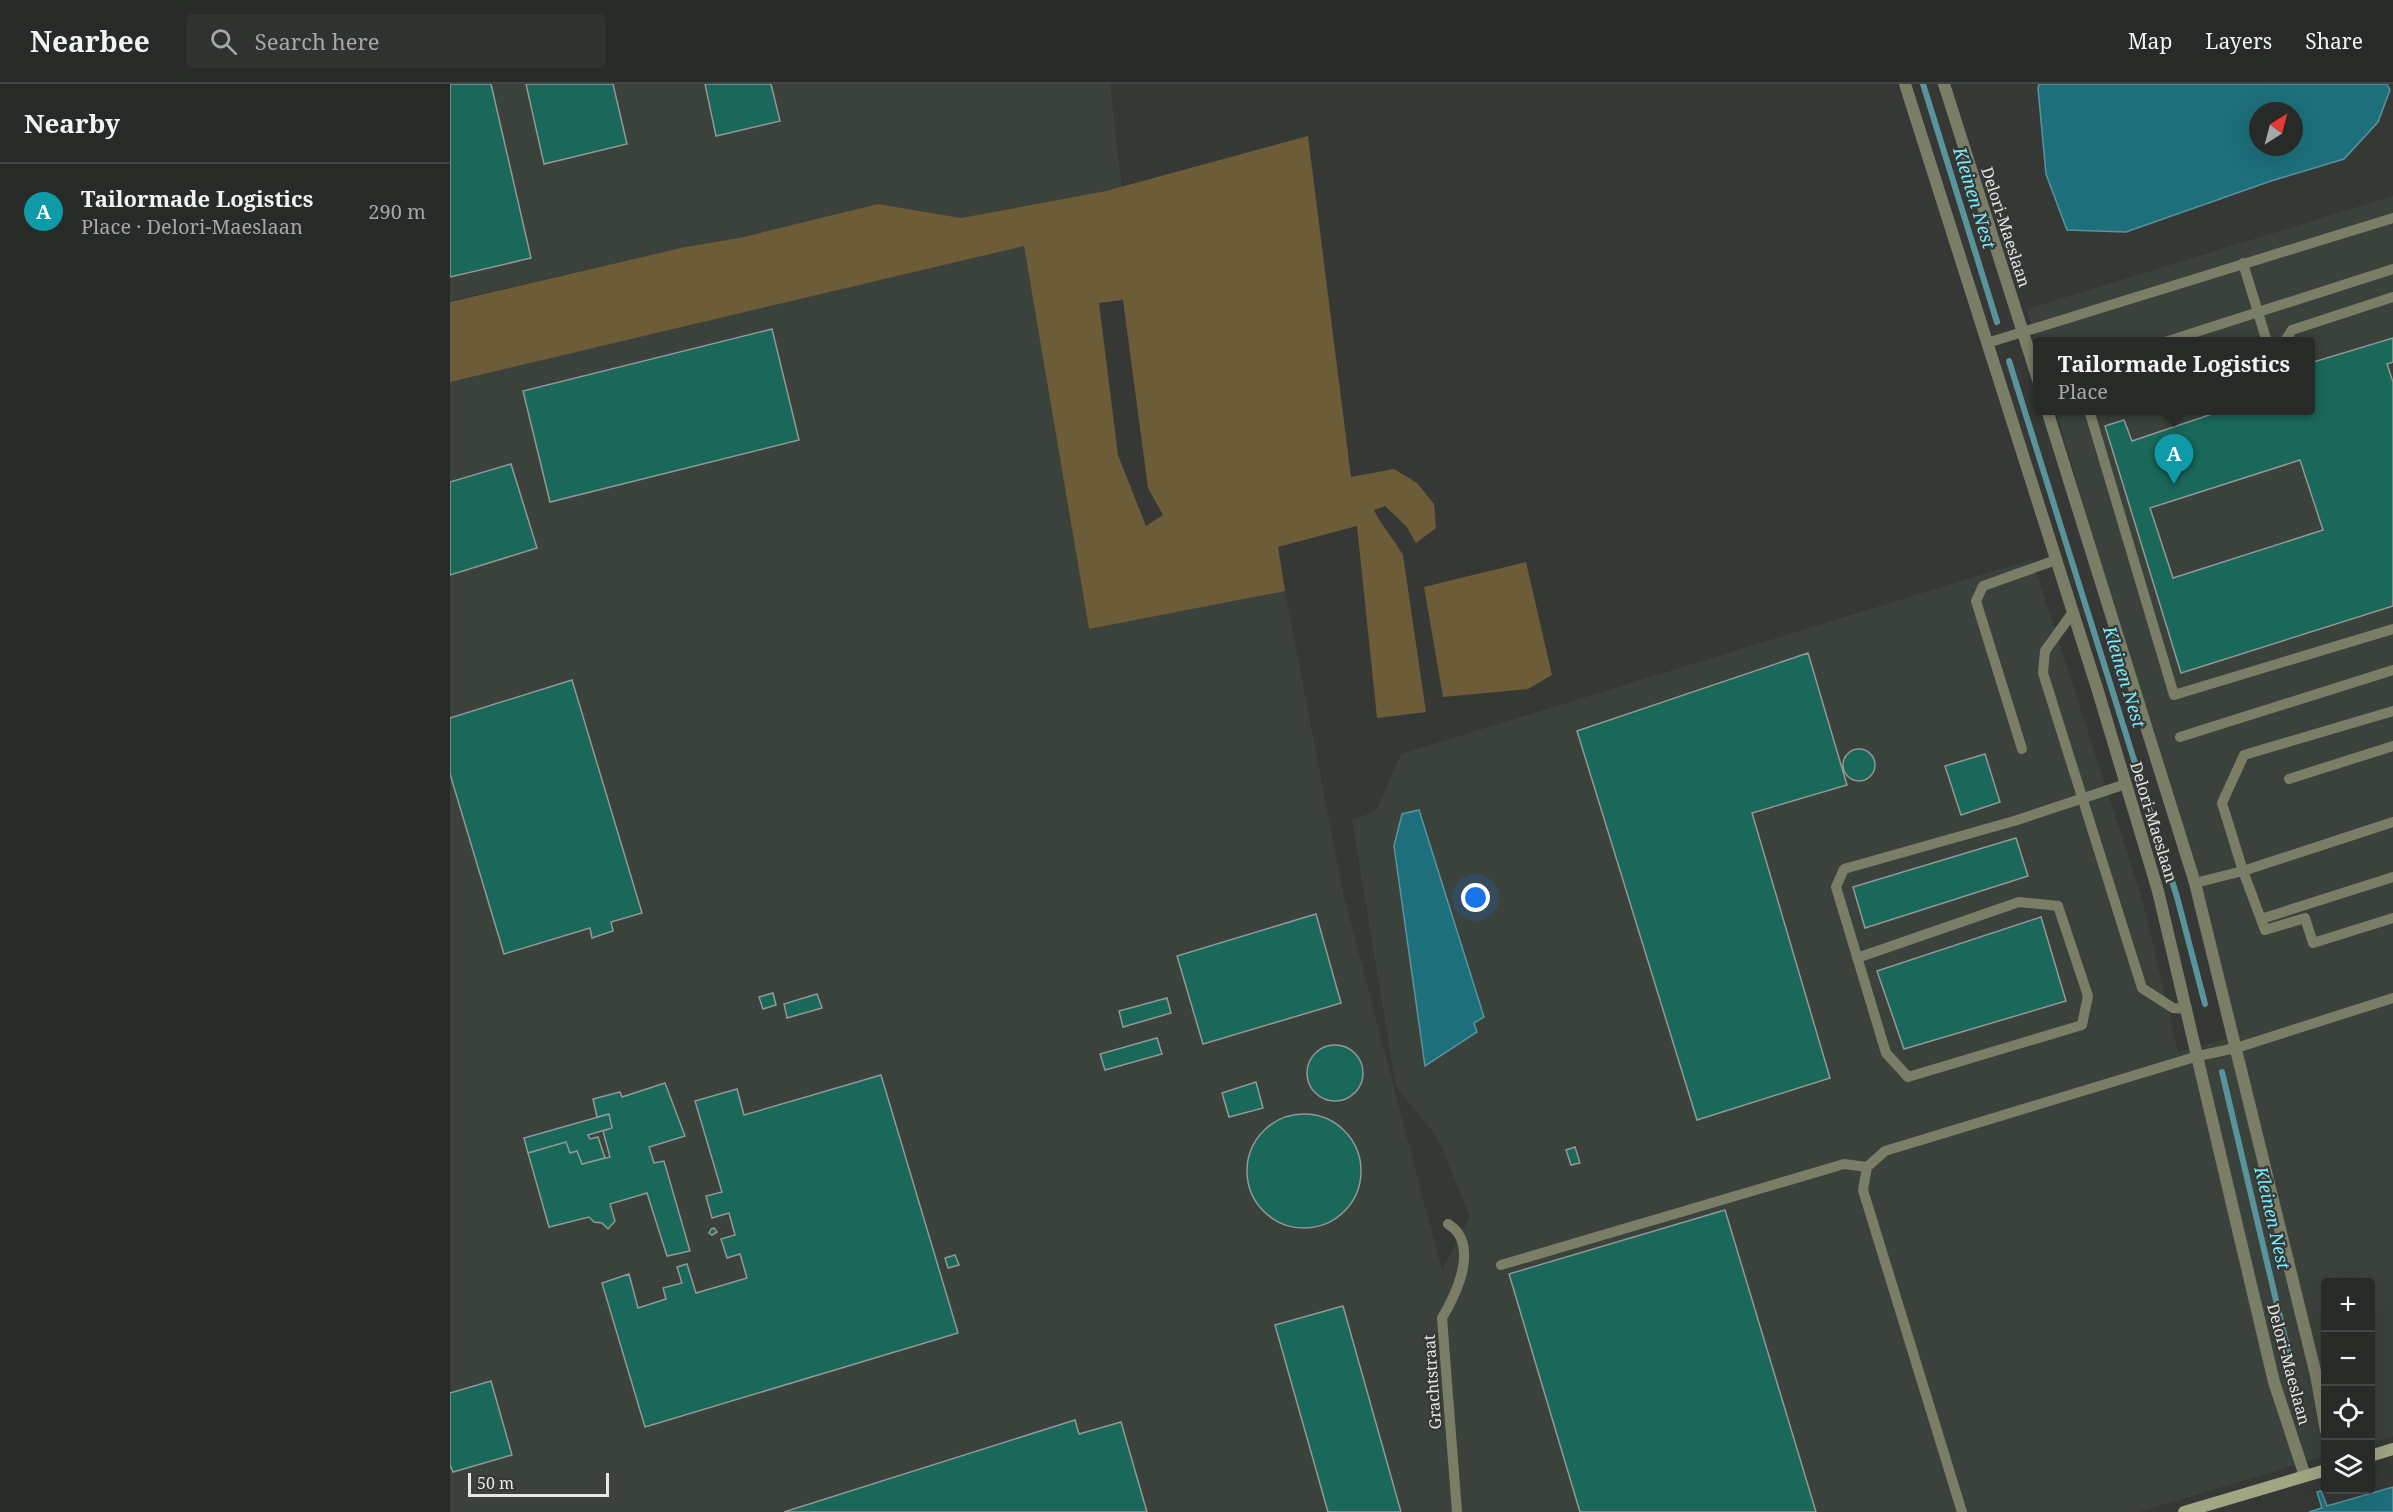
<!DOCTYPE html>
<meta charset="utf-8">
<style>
body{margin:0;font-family:"Noto Serif",serif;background:#303230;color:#f1f3f6}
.controls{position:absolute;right:18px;bottom:18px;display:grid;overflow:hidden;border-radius:6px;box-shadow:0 6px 24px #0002}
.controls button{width:54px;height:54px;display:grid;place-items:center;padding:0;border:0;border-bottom:2px solid #444645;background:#282a28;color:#f1f3f6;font:30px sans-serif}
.compass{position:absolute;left:1799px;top:18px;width:54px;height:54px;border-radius:50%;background:#282a28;box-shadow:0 6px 24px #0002;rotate:36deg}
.scale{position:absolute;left:18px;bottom:15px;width:141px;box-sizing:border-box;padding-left:6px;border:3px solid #e6e8e6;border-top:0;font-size:16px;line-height:21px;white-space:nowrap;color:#e6e8e6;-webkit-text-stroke:4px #353835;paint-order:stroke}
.you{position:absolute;left:1026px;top:814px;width:21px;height:21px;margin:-15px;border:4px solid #fff;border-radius:50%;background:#1a73e8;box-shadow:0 0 0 9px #1a73e833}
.badge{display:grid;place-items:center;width:39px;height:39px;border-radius:50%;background:#c4a7f1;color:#fff;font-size:20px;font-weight:700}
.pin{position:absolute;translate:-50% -50px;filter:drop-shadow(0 2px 3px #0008)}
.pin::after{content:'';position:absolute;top:32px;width:21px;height:18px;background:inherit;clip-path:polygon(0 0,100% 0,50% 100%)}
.popup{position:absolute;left:1583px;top:253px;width:282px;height:78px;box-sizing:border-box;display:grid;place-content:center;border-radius:6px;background:#282a28;filter:drop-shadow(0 2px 4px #0005);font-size:20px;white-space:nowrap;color:#a5a7a8}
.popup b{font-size:22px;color:#f1f3f6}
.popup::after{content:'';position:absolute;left:50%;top:100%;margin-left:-12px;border:12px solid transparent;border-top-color:#282a28}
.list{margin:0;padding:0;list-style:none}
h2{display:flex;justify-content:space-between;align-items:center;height:78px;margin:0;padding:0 24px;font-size:26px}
h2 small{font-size:20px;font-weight:400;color:#a5a7a8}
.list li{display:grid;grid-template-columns:39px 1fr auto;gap:18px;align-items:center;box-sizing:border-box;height:96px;padding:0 24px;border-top:2px solid #444645}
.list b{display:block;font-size:22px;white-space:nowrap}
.list p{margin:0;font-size:20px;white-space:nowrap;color:#a5a7a8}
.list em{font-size:20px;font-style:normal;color:#a5a7a8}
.icon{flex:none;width:33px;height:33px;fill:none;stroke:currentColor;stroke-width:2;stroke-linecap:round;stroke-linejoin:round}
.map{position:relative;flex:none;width:1943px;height:1428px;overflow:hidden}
header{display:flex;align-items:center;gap:36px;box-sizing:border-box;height:84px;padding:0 30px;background:#282a28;border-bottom:2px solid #444645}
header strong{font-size:28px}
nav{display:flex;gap:33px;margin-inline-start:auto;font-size:21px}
.search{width:420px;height:54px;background:#303230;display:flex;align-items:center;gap:15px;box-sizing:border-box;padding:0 21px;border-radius:6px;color:#a5a7a8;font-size:22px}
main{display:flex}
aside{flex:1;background:#282a28}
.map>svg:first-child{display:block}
</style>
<header>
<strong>Nearbee</strong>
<div class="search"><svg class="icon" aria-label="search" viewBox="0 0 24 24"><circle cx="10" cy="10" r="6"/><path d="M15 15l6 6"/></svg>Search here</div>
<nav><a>Map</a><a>Layers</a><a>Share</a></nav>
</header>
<main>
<aside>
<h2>Nearby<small></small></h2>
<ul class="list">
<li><span class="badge" style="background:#0f9aa8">A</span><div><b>Tailormade Logistics</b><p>Place · Delori-Maeslaan</p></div><em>290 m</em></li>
</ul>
</aside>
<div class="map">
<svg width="1943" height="1428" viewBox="0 0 1943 1428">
<rect width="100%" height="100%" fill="#353835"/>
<!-- built -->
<path fill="#3a423b" d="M0 0H660L672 104 511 134 428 120 289 154 235 163 0 217Z
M1943 112V1352L1921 1359 1920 1198H1876L1875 1372 1689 1428H0V298L574 162 639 545 835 507 893 809 992 1187 1020 1132 987 1053 946 1003 902 736 926 727 951 670 1582 475 1693 818 1728 968 1788 952 1606 327 1860 326V258H1588L1587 262 1577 225Z"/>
<!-- green -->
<path fill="#6c5c38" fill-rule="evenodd" d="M858 52 901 393 944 385 967 399 984 420 986 444 966 459 956 442 935 422 924 426C932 443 944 455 953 471L976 628 927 634 907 442 828 463 835 507 639 545 574 162 0 298V218L235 163 289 154 428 120 511 134 656 107ZM673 216 698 404 713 431 696 442 668 371 649 219Z
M1076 478 1102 591 1078 605 993 613 974 503Z"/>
<!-- water -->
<path fill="#1d6f7b" stroke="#59939b" stroke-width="1.5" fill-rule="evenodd" d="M1589 0H1937L1940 6 1928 38 1894 75 1821 97 1676 148 1617 146 1596 90 1588 4ZM1808 27H1844V63H1808Z
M969 726 1034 933 1024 939 1027 948 975 982 944 762 952 730Z
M1943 1403V1428H1859L1872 1424 1867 1408 1871 1407 1877 1422Z"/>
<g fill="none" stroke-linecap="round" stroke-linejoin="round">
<!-- stream -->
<path stroke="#59939b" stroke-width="6" d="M1473 0 1547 238
M1559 277 1727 813 1755 920
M1772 988 1843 1288"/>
</g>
<!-- building -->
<path fill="#19685a" stroke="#929896" stroke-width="1.5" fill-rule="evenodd" d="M0 0H41L81 174 0 193Z
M76 0H163L177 60 94 80Z
M255 0H321L330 37 266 52Z
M322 245 349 356 100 418 73 307Z
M1943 254V278L1937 280 1943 298V522L1731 589 1655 342 1674 336 1682 357 1774 326H1860V279ZM1850 376 1873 446 1723 494 1700 424Z
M61 380 87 464 0 491V398Z
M1358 569 1397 701 1302 729 1380 994 1247 1036 1127 647Z
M122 596 192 829 161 838 163 847 142 854 140 844 54 870 0 690V634Z
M1393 681a16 16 0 1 1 32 0a16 16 0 1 1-32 0Z
M1535 670 1550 718 1511 731 1495 682Z
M1566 754 1578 792 1415 844 1403 803Z
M866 830 891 919 753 960 727 872Z
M1591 833 1616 917 1454 965 1427 887Z
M323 909 326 921 313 925 309 913Z
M367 910 372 924 337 934 334 920Z
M717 914 721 929 673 943 669 927Z
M707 954 712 970 655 986 650 970Z
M857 989a28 28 0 1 1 56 0a28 28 0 1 1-56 0Z
M431 991 508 1249 195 1343 152 1199 179 1190 188 1224 216 1215 213 1204 232 1199 227 1183 237 1180 246 1209 297 1194 290 1170 277 1174 271 1155 285 1151 279 1129 262 1134 256 1112 272 1108 245 1017 287 1005 294 1031Z
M806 998 813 1024 779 1033 772 1009Z
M215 999 235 1052 199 1063 204 1079 214 1077 240 1167 217 1172 197 1109 160 1120 165 1137 158 1145 152 1139 144 1138 139 1133 99 1143 78 1069 116 1058 120 1069 127 1067 132 1080 160 1073 153 1047 162 1044 159 1030 147 1033 143 1015 170 1008 172 1013Z
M797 1087a57 57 0 1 1 114 0a57 57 0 1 1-114 0Z
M159 1030 162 1044 138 1051 140 1055 148 1053 155 1074 132 1080 127 1067 120 1069 116 1058 78 1069 74 1054Z
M1125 1063 1130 1079 1121 1081 1116 1066Z
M1275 1126 1366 1428H1130L1059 1190Z
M264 1144 267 1148 262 1151 259 1149 261 1145Z
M505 1171 509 1181 498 1184 495 1174Z
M893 1222 951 1428H878L825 1241Z
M41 1297 62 1371 3 1388 0 1381V1309Z
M625 1336 629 1350 671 1338 697 1428H334Z"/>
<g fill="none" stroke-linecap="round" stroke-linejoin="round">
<!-- service -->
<path stroke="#7a7e67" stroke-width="10" d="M1793 179 1817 258
M1715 258 1943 185
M1834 258 1842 246 1943 213
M1537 259 1943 134
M1639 326 1724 611 1943 545
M1623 528 1595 567 1593 589 1692 904 1723 924 1737 925
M1943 627 1794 671 1772 719 1793 787 1815 846 1855 834 1863 859 1943 834
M1730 653 1943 586
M1572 665 1526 517 1533 502 1606 476
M1839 695 1943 662
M1745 799 1793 787 1943 738
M1811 835 1943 793
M1407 874 1569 818 1608 822 1638 912 1632 941 1458 993 1436 969 1386 803 1394 785 1564 737 1676 700
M1417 1083 1413 1106 1512 1428
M998 1140C1001 1142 1006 1146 1008 1149 1024 1173 1005 1212 992 1234L1007 1428
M1051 1181 1394 1080 1417 1083 1435 1067 1748 972 1786 964 1943 914"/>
<!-- minor -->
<path stroke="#7a7e67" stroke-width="12" d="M1455 0 1647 604 1708 807 1824 1298 1855 1392
M1494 0 1588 296
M1597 326 1745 799 1866 1291 1876 1347"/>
<!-- secondary -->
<path stroke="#9fa681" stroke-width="12" d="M1920 1372 1943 1365
M1734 1428 1876 1386"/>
</g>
<g text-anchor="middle" stroke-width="4.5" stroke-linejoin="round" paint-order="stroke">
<!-- street labels -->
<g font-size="16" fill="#e6e8e6" stroke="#353835">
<text transform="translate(1556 143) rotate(72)" y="6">Delori-Maeslaan</text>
<text transform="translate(1704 738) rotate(73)" y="6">Delori-Maeslaan</text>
<text transform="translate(1839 1280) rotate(75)" y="6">Delori-Maeslaan</text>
<text transform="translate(982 1298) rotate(-94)" y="6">Grachtstraat</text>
</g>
<!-- water labels -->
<g font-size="18" font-style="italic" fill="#78ebfe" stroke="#353835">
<text transform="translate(1524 114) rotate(73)" y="6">Kleinen Nest</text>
<text transform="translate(1674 593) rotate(73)" y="6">Kleinen Nest</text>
<text transform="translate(1822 1134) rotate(77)" y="6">Kleinen Nest</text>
</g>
</g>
</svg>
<div class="controls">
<button>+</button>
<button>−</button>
<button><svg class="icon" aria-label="locate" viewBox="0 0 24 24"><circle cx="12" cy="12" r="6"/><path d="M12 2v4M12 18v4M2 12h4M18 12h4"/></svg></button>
<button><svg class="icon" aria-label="layers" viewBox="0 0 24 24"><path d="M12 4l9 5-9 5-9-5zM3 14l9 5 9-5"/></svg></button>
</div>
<svg class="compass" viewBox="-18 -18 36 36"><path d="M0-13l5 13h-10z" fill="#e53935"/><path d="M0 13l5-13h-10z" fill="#a5a7a8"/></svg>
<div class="scale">50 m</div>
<div class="you"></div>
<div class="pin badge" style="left:1724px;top:400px;background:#0f9aa8">A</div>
<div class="popup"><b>Tailormade Logistics</b>Place</div>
</div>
</main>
